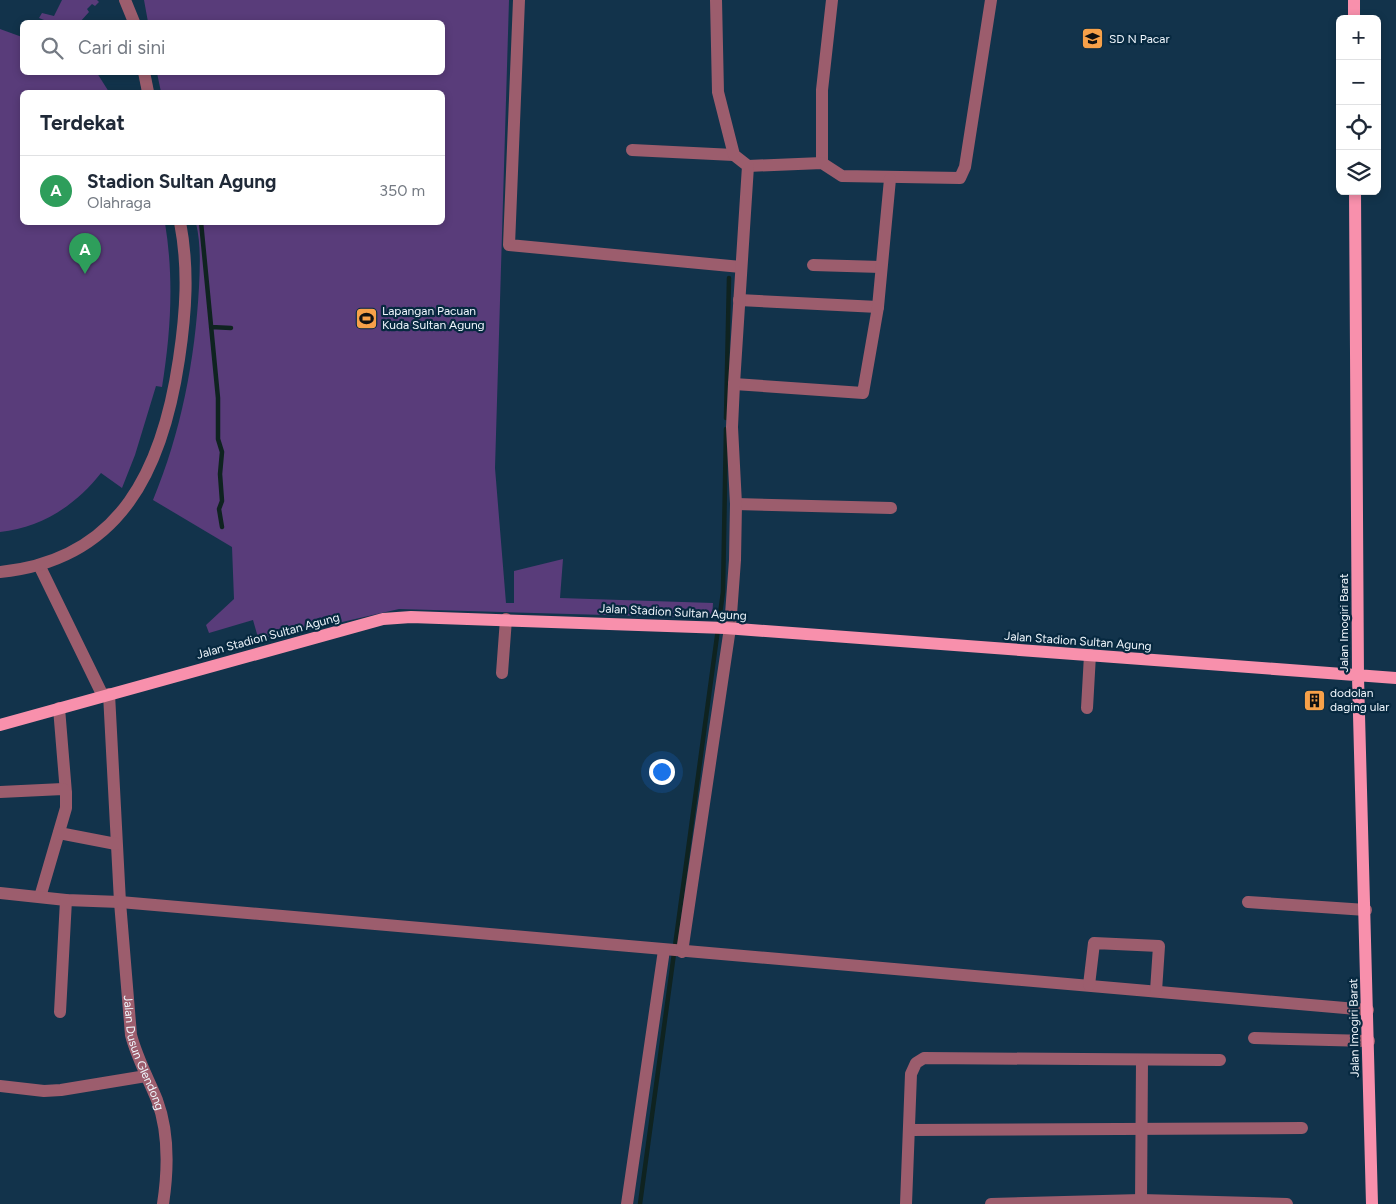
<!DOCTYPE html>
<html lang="id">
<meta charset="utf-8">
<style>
body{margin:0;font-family:Figtree,sans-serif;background:#f2f2f3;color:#1f2937}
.controls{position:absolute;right:15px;top:15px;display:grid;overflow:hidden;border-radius:8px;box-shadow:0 2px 8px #0003}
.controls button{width:45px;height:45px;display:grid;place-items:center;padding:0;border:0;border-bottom:1px solid #e0e1e3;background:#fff;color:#1f2937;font:25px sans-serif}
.you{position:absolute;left:661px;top:771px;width:18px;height:18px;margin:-12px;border:4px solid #fff;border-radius:50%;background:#1a73e8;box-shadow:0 0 0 8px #1a73e833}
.badge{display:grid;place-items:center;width:32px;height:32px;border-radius:50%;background:#805f3f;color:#fff;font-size:16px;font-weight:700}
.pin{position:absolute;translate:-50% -41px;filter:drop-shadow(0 1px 2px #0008)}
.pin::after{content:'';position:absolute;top:26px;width:18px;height:15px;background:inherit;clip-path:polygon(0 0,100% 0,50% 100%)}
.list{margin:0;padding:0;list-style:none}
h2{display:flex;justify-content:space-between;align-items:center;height:65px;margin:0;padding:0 20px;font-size:21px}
h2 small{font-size:16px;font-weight:400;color:#747a83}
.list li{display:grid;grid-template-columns:32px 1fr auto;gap:15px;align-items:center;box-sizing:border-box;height:70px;padding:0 20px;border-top:1px solid #e0e1e3}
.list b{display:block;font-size:19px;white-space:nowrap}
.list p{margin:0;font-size:16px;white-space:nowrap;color:#747a83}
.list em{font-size:16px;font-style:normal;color:#747a83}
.icon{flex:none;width:28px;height:28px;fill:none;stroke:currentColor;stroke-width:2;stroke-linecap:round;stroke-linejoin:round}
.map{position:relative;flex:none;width:1396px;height:1204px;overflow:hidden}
.search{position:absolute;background:#fff;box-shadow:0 2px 8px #0003;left:20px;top:20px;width:425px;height:55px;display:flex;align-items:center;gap:12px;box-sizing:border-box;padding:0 18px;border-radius:8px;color:#747a83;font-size:19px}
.panel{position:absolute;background:#fff;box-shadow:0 2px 8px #0003;left:20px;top:90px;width:425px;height:135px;border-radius:8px}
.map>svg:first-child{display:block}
</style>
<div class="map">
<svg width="1396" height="1204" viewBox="0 0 1396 1204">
<rect width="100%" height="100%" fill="#12334b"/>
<!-- green -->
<path fill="#593c7a" d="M62 0H97L99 2 95 6 92 4 87 9 89 12 80 22H49L39 18 42 13 54 16Z
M144 0H509L495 468 506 603H514V571L563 559 560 598 713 603 712 618 399 609 259 641 253 620 209 633 206 625 234 599 232 547 153 500C181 433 195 360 199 287 200 266 201 244 196 223L442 222V92H161L157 73 442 72V22H148Z
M0 29 22 37V72L97 73 109 92H22V222L165 223C174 278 171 331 162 387L156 386 135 455 122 488 101 473C76 505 41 528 0 532Z"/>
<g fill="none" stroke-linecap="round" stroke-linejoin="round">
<!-- stream -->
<path stroke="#0f2320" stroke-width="4.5" d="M201 222 218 398V439L222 452 220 474 222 501 219 509 222 527
M211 327 231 328
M726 418 729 278
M640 1204 723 592 726 429"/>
<!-- minor -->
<g stroke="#9c5d6d" stroke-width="12">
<path d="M125 0 134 22"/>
<path d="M519 0 509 245 741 267"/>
<path d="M144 72 148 92"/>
<path d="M632 150 734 155"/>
<path d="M822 163V90L832 0"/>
<path d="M748 166 822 163 842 176 960 178 965 167 991 0"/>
<path d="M813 265 881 267"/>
<path d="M739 300 878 307"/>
<path d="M734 384 863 393 878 307 890 179"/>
<path d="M736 504 891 508"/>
<path d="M39 565 103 696"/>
<path d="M0 572C122 560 163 467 179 359 186 312 189 269 180 222"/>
<path d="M502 673 506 619"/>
<path id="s1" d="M109 694 120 902 131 1035C137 1058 148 1078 157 1100 169 1132 168 1171 163 1204"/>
<path d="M59 708 66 793"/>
<path d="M1087 708 1090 655"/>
<path d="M0 792 63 789 66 793V808L40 897"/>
<path d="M59 833 116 844"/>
<path d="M0 893 66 900 120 902 1368 1010"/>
<path d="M1248 902 1366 910"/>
<path d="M682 952 730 628 735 560 736 504 732 427 734 384 748 166 734 155 718 92 716 0"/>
<path d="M1089 985 1094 943 1159 946 1156 991"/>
<path d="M60 1012 66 900"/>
<path d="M1254 1038 1369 1041"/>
<path d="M0 1086 44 1091 61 1090 146 1076"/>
<path d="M909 1130 1302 1128"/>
<path d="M627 1204 664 950"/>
<path d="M906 1204 911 1074 916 1063 924 1058 1220 1060"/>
<path d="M991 1204 1141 1200 1287 1204"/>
<path d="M1141 1204 1142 1060"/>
</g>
<!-- major -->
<path stroke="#f890ac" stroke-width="12" d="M1354 0V19
M1355 191 1358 677 1372 1204
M0 725 383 619 411 617 725 628 1396 678"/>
</g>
<!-- icons -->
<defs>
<symbol id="school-square" viewBox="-11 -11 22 22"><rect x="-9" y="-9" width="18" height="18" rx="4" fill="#f7a149" stroke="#072940"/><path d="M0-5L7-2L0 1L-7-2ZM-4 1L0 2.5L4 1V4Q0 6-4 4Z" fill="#111"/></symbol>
<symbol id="stadium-square" viewBox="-11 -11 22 22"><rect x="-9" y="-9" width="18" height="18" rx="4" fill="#f7a149" stroke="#072940"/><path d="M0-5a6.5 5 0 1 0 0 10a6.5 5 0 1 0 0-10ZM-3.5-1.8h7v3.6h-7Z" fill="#111"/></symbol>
<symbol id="building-square" viewBox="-11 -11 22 22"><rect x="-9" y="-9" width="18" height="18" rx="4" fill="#f7a149" stroke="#072940"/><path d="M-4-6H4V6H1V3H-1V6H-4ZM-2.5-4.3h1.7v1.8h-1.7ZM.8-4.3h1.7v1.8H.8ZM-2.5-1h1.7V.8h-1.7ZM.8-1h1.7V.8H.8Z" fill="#111"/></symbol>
</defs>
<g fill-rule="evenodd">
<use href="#school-square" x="1080" y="26" width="25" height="25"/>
<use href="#stadium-square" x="354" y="306" width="25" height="25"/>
<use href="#building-square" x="1302" y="688" width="25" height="25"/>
</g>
<g text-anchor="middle" stroke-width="4.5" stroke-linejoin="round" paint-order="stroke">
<!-- poi labels -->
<g font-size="12" fill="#eff6fc" stroke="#072940" text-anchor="start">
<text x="1109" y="43">SD N Pacar</text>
<text x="382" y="315">Lapangan Pacuan<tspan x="382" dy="14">Kuda Sultan Agung</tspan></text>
<text x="1330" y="697">dodolan<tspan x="1330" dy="14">daging ular</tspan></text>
</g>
<!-- street labels -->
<g font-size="12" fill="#eff6fc" stroke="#072940">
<text transform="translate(673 612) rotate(3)" y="4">Jalan Stadion Sultan Agung</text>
<text transform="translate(1344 623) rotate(-90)" y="4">Jalan Imogiri Barat</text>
<text transform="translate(268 636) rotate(-15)" y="4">Jalan Stadion Sultan Agung</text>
<text transform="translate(1078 641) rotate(4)" y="4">Jalan Stadion Sultan Agung</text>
<text transform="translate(1354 1028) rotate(-91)" y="4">Jalan Imogiri Barat</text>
<text dy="4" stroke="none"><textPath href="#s1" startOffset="362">Jalan Dusun Glendong</textPath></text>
</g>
</g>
</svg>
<div class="controls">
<button>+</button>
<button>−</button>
<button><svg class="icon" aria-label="locate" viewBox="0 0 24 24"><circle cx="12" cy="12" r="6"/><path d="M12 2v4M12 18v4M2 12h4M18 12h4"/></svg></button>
<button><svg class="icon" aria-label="layers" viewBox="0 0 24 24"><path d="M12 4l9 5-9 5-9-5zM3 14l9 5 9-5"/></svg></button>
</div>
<div class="you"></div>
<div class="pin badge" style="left:85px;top:274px;background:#2e9e5b">A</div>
<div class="search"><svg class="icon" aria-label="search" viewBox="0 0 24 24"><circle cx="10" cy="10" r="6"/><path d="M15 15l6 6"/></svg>Cari di sini</div>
<section class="panel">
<h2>Terdekat<small></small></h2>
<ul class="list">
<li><span class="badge" style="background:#2e9e5b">A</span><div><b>Stadion Sultan Agung</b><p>Olahraga</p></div><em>350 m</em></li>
</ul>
</section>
</div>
